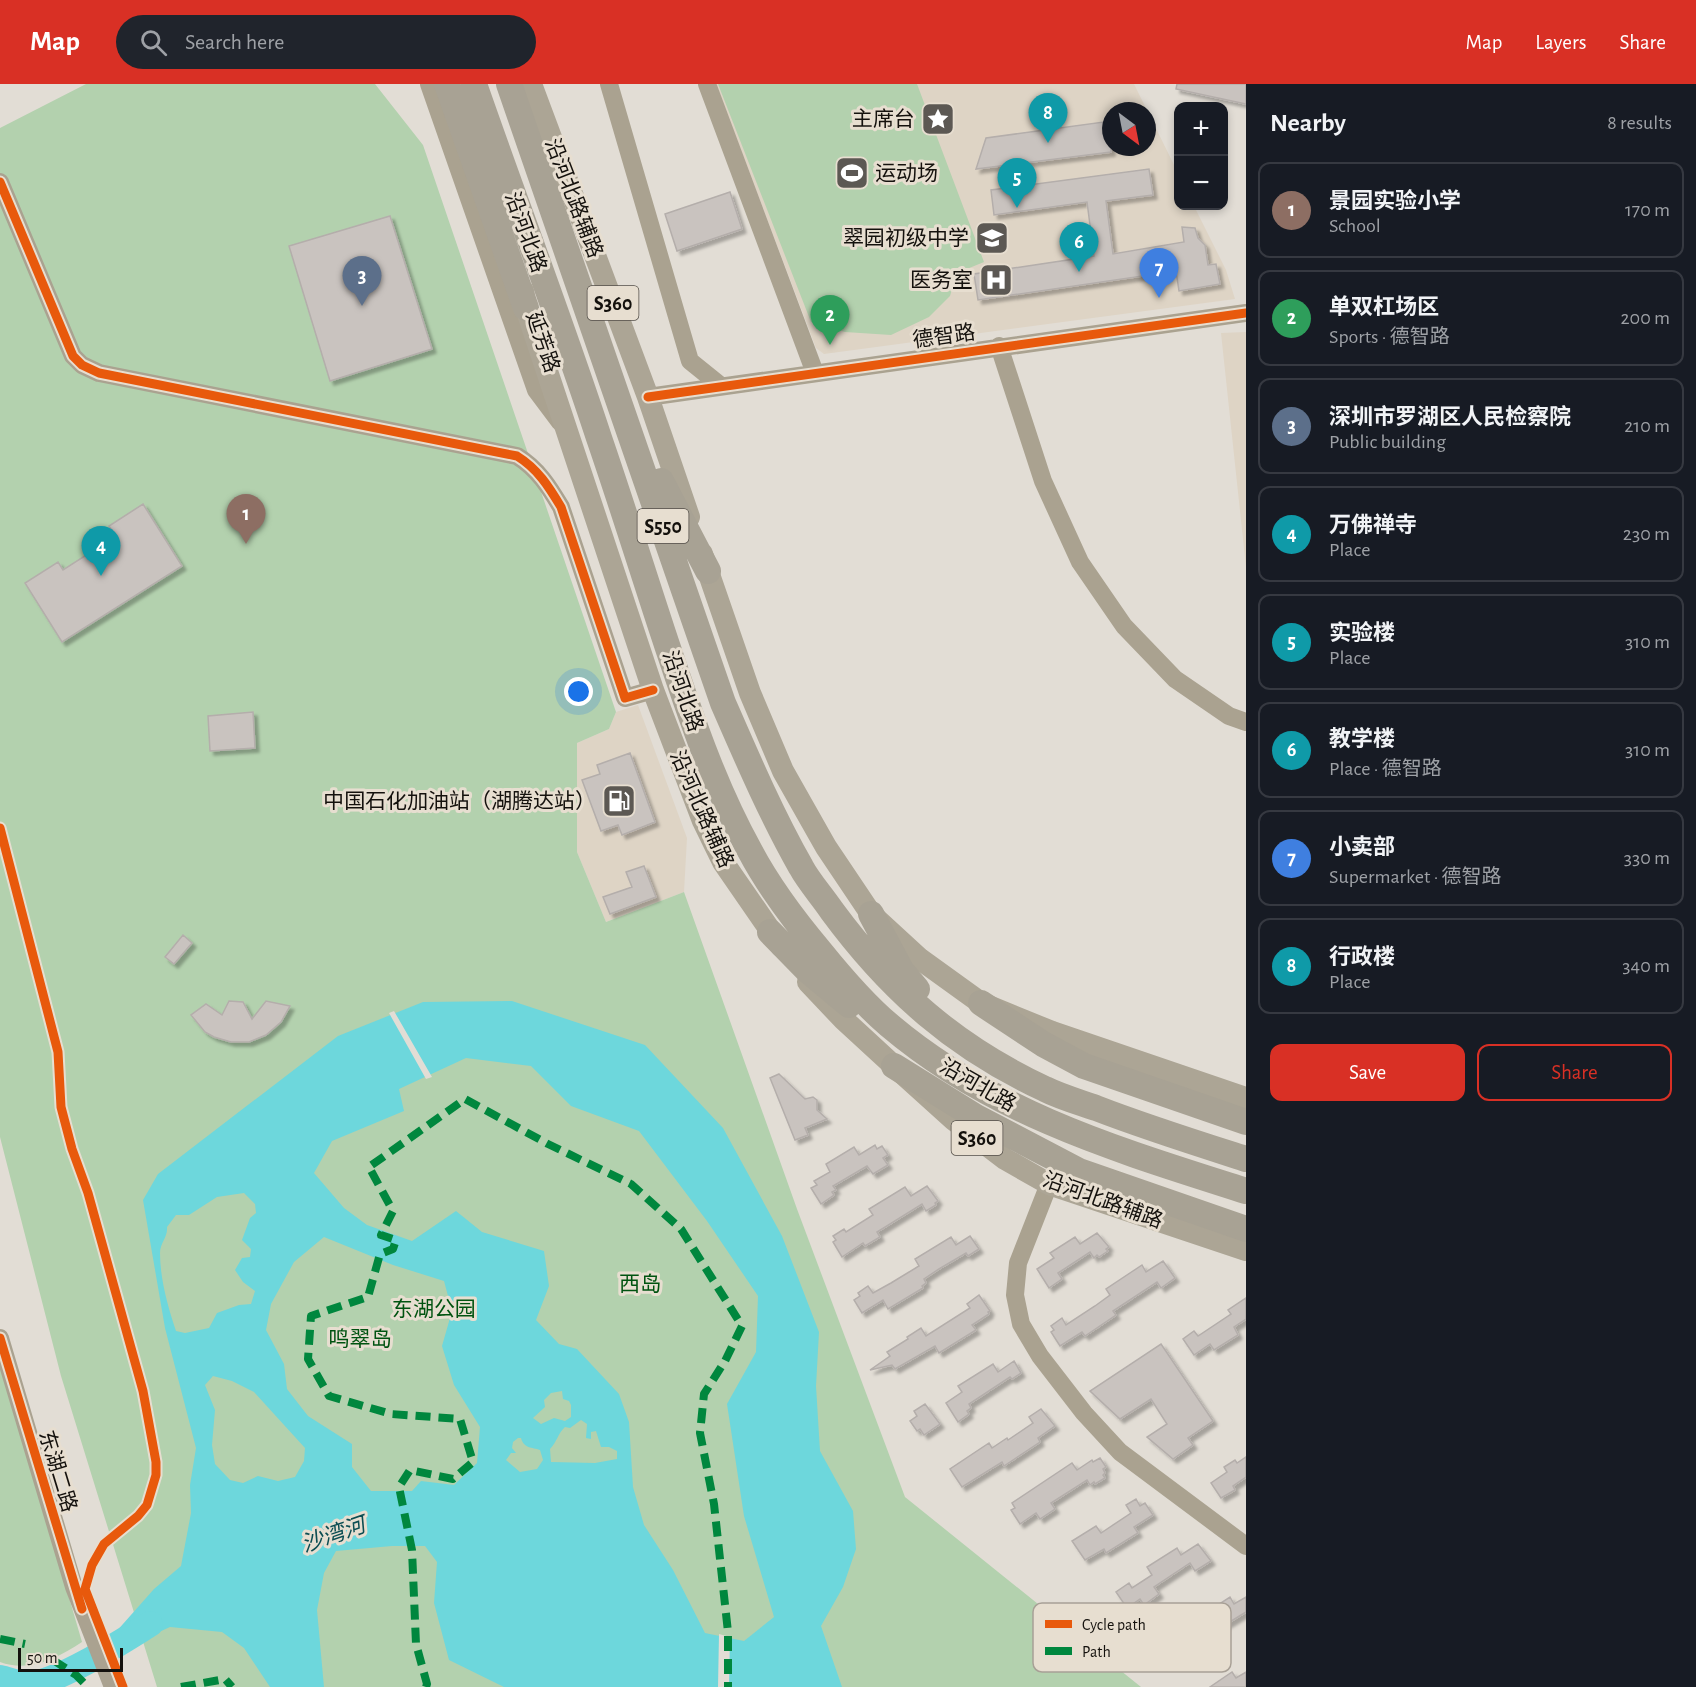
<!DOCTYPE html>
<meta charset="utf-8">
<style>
body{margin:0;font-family:"Alegreya Sans","Noto Sans SC",sans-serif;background:#20242c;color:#f1f3f6}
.controls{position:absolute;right:18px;top:18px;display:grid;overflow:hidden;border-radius:12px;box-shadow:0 3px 9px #0003}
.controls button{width:54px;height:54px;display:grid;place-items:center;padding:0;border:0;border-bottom:2px solid #363941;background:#171b24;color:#f1f3f6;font:30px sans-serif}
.compass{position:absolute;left:1102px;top:18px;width:54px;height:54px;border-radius:50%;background:#171b24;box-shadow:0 3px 9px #0003;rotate:148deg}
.scale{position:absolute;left:18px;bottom:15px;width:105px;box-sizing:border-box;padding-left:6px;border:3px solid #14110d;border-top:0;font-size:16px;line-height:21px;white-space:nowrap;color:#14110d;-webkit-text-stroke:4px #e7ded0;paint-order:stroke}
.you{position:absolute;left:579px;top:608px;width:21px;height:21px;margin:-15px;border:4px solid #fff;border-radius:50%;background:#1a73e8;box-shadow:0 0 0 9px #1a73e833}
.badge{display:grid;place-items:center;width:39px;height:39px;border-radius:50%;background:#d93025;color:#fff;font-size:20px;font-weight:700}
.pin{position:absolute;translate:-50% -50px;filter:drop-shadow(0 2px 3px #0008)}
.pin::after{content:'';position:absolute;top:32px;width:21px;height:18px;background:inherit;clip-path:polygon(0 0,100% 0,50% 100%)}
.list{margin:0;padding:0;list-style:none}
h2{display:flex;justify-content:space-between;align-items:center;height:78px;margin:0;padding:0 24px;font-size:26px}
h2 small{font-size:20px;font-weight:400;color:#9ea1a6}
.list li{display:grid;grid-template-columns:39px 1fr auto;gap:18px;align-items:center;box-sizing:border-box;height:96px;margin:0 12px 12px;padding:0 12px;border:2px solid #363941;border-radius:12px}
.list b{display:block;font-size:22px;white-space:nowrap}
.list p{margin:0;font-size:20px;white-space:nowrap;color:#9ea1a6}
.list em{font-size:20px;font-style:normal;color:#9ea1a6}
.actions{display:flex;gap:12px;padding:18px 24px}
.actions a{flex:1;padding:14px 0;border:2px solid #d93025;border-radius:12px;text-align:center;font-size:21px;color:#d93025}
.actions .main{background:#d93025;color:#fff}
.icon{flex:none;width:33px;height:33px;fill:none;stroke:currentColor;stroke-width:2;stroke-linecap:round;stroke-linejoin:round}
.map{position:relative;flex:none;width:1246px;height:1603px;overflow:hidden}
header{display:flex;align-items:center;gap:36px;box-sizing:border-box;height:84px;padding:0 30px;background:#d93025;color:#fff}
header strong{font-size:28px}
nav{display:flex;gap:33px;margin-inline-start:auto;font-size:21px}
.search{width:420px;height:54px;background:#20242c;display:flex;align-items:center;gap:15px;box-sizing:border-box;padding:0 21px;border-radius:33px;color:#9ea1a6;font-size:22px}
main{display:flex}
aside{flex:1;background:#171b24}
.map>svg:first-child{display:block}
</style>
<header>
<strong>Map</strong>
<div class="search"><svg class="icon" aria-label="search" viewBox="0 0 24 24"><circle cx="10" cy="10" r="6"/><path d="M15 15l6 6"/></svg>Search here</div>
<nav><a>Map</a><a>Layers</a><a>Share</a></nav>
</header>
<main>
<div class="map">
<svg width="1246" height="1603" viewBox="0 0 1246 1603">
<defs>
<filter id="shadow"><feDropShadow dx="4" dy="4" stdDeviation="1.5" flood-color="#0004"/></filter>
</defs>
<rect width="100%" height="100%" fill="#e2ddd5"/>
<!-- built -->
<path fill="#ded4c5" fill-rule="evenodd" d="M716 0H1134L1178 89V122H1194L1226 186 1235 215 824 270 816 264ZM1111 27H1147V63H1111Z
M1246 248V483L1221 249Z
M638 621 687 754 684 808 606 838 577 768V659L609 645 616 628Z"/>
<!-- green -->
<path fill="#b3d1ae" d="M86 0H375L423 61 616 628 609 645 577 659V768L606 838 684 808 797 1125 905 1413 1141 1603H157L61 1292 0 1053V44Z
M718 0H917L984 178 957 189 950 212 929 233 891 251 845 248 811 238Z
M0 1277 82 1558C58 1574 29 1589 0 1578Z"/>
<!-- water -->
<path fill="#6dd7dc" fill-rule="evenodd" d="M512 917 645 961 723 1044 782 1152 819 1248 816 1302 820 1367 853 1427 856 1465 843 1503 821 1542 842 1603H504L449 1576 434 1519 437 1478 425 1462H392L336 1467 324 1489 317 1526 324 1603H270L244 1564 222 1548 170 1543 122 1565 115 1549 154 1505 181 1482 191 1429 190 1401 196 1364 165 1244 143 1116 158 1090 338 952 423 918ZM466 974 531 982 571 1022 639 1047 707 1137 758 1212 756 1268 727 1320 744 1432 774 1533 744 1557 705 1549 673 1486 644 1441 633 1403 629 1338 619 1310 577 1265 559 1260 536 1236 549 1202 544 1167 482 1148 456 1127 412 1157 367 1141 344 1124 314 1089 332 1057 404 1027 399 1005ZM244 1109 255 1120 256 1129 250 1134 242 1156 251 1165 250 1173 242 1174 235 1186 243 1198 255 1207 251 1220 239 1221 217 1229 209 1244 185 1249 176 1247C168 1223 160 1195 160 1169 160 1159 168 1153 167 1143L176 1131H189L217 1113ZM324 1153 393 1181 444 1197 452 1227 442 1262 454 1301 480 1343 477 1379 454 1401 421 1397 412 1407H371L352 1383V1360L308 1332 287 1305 284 1280 266 1246 271 1220 294 1178ZM213 1292 232 1297 254 1308 305 1364 304 1377 295 1393 278 1397 258 1392 243 1399 230 1396 215 1380 212 1361 215 1326 205 1301ZM562 1307 563 1315 569 1317 571 1321V1333L565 1337 554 1334 541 1340 533 1334 545 1323 544 1316 551 1309ZM581 1336 587 1340 586 1354 591 1355V1348L596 1347 601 1363H609L617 1367V1375L595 1379 551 1378 550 1365C557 1358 558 1349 565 1343L570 1344ZM518 1354H521C524 1365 532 1363 540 1366L543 1376 537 1385 520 1388 506 1376 511 1369H516L512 1364 513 1358Z"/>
<!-- pier -->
<path fill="#e2ddd5" d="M394 927 432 993 426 995 389 929Z
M719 1550 730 1553 729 1603H718Z"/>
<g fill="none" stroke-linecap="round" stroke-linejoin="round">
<!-- river -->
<path stroke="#6dd7dc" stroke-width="26" d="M0 1594C10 1596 23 1602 32 1600 64 1595 121 1558 150 1540"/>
</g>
<!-- building -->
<path fill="#c9c3bf" stroke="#b4aeab" stroke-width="1.5" filter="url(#shadow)" d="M1177 0H1246V20L1176 5Z
M1111 37V68L976 85 986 54Z
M1149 85 1153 111 1106 117 1113 170 1184 158 1182 143 1195 144 1198 154 1205 161 1208 181 1216 180 1220 200 1179 207 1176 187 978 216 974 190 1094 172 1087 118 994 131 991 106Z
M730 108 742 145 677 167 665 130Z
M390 132 432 265 330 297 289 162Z
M143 420 182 482 62 558 25 499 58 478 63 486 116 452 109 442Z
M253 628 255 664 210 667 208 632Z
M630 669 655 738 622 751 618 741 601 747 582 696 600 690 597 681Z
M644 782 656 813 610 830 603 813 632 803 626 788Z
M183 851 192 859 174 880 165 873Z
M229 917 243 918 252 935 266 917 290 922 281 938 266 951 249 958H231L214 953 205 948 191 931 206 920 222 931Z
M779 990 805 1015 813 1013 817 1016V1026L827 1035 805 1044 808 1051 795 1056 770 994Z
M875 1061 877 1065 882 1062 888 1071 883 1074 888 1081 873 1090 867 1082 833 1102 836 1106 832 1108 834 1111 821 1120 811 1104 817 1101 814 1097 830 1088 826 1080 854 1063 859 1071Z
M927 1102 938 1117 935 1119 936 1121 926 1127 922 1120 877 1148 880 1153 865 1162 863 1159 842 1173 833 1158 836 1156 833 1152 844 1145 846 1148 873 1131 869 1125 905 1103 911 1112Z
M1097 1149 1109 1163 1106 1165 1108 1167 1099 1173 1097 1171 1094 1174 1090 1168 1058 1189 1062 1195 1049 1204 1037 1185 1054 1174 1050 1169 1075 1153 1080 1160Z
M970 1152 979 1165 968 1172 966 1169 939 1185 924 1195 926 1199 922 1202 923 1204 888 1225 883 1216 862 1229 854 1216 860 1212 858 1209 868 1202 873 1209 891 1199 919 1182 915 1175 951 1153 956 1161Z
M1163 1177 1175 1194 1161 1204 1157 1198 1113 1227 1116 1231 1085 1252 1082 1248 1060 1262 1051 1248 1054 1246 1051 1242 1062 1234 1066 1241 1095 1222 1110 1211 1106 1205 1142 1181 1146 1188Z
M979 1211 990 1227 988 1228 989 1230 972 1241 976 1246 939 1269 935 1262 895 1285 892 1281 870 1286 890 1272 887 1268 908 1255 907 1253 921 1244 926 1252 970 1224 967 1220Z
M1246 1214V1235L1234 1243 1238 1251 1214 1266 1210 1260 1194 1271 1183 1255 1194 1247 1198 1252 1231 1230 1228 1226Z
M1161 1260 1213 1337 1188 1354 1193 1361 1173 1375 1147 1353 1167 1340 1151 1315 1120 1335 1090 1307Z
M1014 1277 1021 1289 1012 1295 1010 1293 969 1320 971 1324 967 1327 969 1330 958 1338 946 1319 962 1308 958 1302 993 1280 998 1288Z
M925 1320 940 1340 924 1351 920 1345 917 1347 910 1337 917 1332 914 1327Z
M1041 1325 1055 1342 1038 1354 1040 1358 1004 1382 1002 1378 962 1403 950 1385 989 1359 992 1364 1007 1354 1008 1356 1033 1339 1029 1333Z
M1246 1373V1393L1233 1402 1235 1406 1221 1414 1211 1399 1227 1388 1224 1383 1235 1376 1237 1379Z
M1100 1374 1106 1383 1103 1385 1105 1389 1103 1391 1105 1394 1095 1400 1094 1398 1090 1401 1087 1396 1051 1419 1055 1425 1040 1435 1036 1429 1020 1440 1011 1426 1015 1424 1012 1419 1072 1379 1077 1386 1092 1376 1093 1378Z
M1136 1415 1140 1422 1145 1419 1153 1431 1134 1443 1138 1449 1106 1469 1104 1465 1085 1476 1072 1457 1096 1442 1101 1449 1131 1429 1126 1421Z
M1198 1460 1211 1477 1195 1487 1190 1479 1154 1503 1159 1510 1144 1521 1140 1515 1127 1524 1116 1508 1129 1499 1132 1504 1152 1491 1147 1483 1177 1464 1181 1471Z
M1230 1513 1234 1520 1246 1513V1528L1202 1555 1207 1562 1192 1572 1190 1569 1181 1575 1174 1565 1186 1557 1183 1552 1197 1544 1193 1537Z
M1232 1588 1236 1594 1246 1588V1603H1210Z"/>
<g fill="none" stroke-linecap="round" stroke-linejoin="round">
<!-- minor -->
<path stroke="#aaa290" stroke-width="18" d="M429 0 536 306 560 338
M609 0 690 277 721 302
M707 0 815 289
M0 98 73 272 82 281 99 289 517 372C538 385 549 403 561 423L625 614 653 606
M999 262 1043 397 1080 478 1124 542 1175 595 1229 632 1246 638
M648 313 1246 229
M1049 1100 1018 1179 1015 1211 1021 1240 1040 1272 1084 1329 1120 1368 1246 1462
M0 1254 74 1503 113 1603"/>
<!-- major -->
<path stroke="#aca595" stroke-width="22" d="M531 0 648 313 689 433
M523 207 526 224 653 606 703 737 723 778 781 862
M702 470 750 609 783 687 826 763 871 830 920 875 981 919 1052 948 1246 1014
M808 898 844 936 894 982 954 1036 1005 1075 1049 1100 1246 1166"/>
<!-- highway -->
<path stroke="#a8a294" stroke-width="26" d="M447 0 526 224
M474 0C515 118 560 235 599 354 621 418 641 482 662 546 687 621 711 697 750 767 769 803 794 836 820 867 841 893 863 919 889 941 994 1030 1118 1066 1246 1107
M509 0 723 619C747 674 771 730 801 783 809 798 822 812 832 827 891 907 955 963 1045 1005 1061 1013 1079 1018 1096 1024 1145 1043 1196 1059 1246 1075
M661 397 708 487
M871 830 901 886 917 905
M770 848 807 886 849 921
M981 919 1043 960 1084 982 1246 1038
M894 982 976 1033 1079 1087 1246 1145"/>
<!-- quiet -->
<path stroke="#00873e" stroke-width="8" stroke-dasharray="15 8" stroke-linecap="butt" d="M0 1555 25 1560
M53 1576 76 1591 88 1603
M181 1603 225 1595 232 1603
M426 1603 427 1600 416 1560 412 1466 399 1403 410 1386 453 1395 473 1378 460 1335 391 1330 329 1312 308 1275 311 1232 368 1213 380 1170 393 1165 396 1156 381 1151 393 1127 369 1083 465 1015 548 1060 631 1100 681 1145 742 1242 725 1277 704 1310 700 1349 714 1420 728 1548V1603"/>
<defs>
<path id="cycleway" d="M0 98 73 272 82 281 99 289 517 372C538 385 549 403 561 423L625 614 653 606
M648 313 1246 229
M0 744 58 968 61 1023 72 1065 88 1109 143 1307 156 1378V1391L147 1421 138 1432 104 1460 92 1481 85 1505 123 1603
M0 1254 82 1525"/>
</defs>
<!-- cycleway casing -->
<use href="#cycleway" stroke="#e7ded0" stroke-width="13"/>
<!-- cycleway -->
<use href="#cycleway" stroke="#e8590c" stroke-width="9"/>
</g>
<!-- icons -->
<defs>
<symbol id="sight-square" viewBox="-11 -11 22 22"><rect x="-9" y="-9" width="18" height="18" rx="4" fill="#5c5853" stroke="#e7ded0"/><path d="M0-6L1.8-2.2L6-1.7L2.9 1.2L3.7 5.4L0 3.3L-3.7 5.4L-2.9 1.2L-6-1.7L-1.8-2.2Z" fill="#fff"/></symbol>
<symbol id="stadium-square" viewBox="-11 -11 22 22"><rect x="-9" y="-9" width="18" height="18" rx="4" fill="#5c5853" stroke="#e7ded0"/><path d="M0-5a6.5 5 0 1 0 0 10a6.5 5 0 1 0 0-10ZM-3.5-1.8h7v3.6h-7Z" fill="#fff"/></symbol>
<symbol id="school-square" viewBox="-11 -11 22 22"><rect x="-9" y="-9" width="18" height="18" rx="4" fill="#5c5853" stroke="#e7ded0"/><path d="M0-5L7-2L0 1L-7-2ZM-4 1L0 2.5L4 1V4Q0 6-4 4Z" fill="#fff"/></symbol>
<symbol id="hospital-square" viewBox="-11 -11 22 22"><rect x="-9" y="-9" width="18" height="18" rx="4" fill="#5c5853" stroke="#e7ded0"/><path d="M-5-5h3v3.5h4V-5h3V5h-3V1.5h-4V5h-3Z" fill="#fff"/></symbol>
<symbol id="fuel-square" viewBox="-11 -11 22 22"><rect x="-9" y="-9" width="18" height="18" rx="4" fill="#5c5853" stroke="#e7ded0"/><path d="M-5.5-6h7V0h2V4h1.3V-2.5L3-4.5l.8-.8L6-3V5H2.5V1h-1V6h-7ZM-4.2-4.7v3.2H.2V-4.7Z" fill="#fff"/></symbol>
</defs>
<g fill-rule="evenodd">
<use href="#sight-square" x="919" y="16" width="38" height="38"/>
<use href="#stadium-square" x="833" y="70" width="38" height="38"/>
<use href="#school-square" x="973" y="135" width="38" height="38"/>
<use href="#hospital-square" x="977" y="177" width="38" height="38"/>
<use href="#fuel-square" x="600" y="698" width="38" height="38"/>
</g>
<g text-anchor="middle" stroke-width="6" stroke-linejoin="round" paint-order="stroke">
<!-- shield labels -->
<g fill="#e7ded0" stroke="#534e48" stroke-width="1.5">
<rect x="587.5" y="202" width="51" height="34" rx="4.5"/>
<rect x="637.5" y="425" width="51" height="34" rx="4.5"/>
<rect x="951.5" y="1037" width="51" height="34" rx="4.5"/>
</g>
<g font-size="20" font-weight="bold" fill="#14110d">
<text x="613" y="226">S360</text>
<text x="663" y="449">S550</text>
<text x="977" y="1061">S360</text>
</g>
<!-- poi labels -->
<g font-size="21" fill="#14110d" stroke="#e7ded0" text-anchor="end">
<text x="915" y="42">主席台</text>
<text x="875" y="96" text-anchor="start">运动场</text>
<text x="969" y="161">翠园初级中学</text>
<text x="973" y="203">医务室</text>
<text x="596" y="724">中国石化加油站（湖腾达站）</text>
</g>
<!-- street labels -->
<g font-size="21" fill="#14110d" stroke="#e7ded0">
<text transform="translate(574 114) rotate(69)" y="7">沿河北路辅路</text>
<text transform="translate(526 148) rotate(70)" y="7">沿河北路</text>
<text transform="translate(944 252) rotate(-8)" y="7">德智路</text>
<text transform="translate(543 258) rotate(71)" y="7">延芳路</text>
<text transform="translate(683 607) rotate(71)" y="7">沿河北路</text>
<text transform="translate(702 725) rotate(66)" y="7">沿河北路辅路</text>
<text transform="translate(978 1001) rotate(30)" y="7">沿河北路</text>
<text transform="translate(1103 1116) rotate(20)" y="7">沿河北路辅路</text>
<text transform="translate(58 1387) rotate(73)" y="7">东湖二路</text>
</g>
<!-- park labels -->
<g font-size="21" fill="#005310" stroke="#e7ded0">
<text x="640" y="1207">西岛</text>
<text x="434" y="1232">东湖公园</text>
<text x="360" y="1262">鸣翠岛</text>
</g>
<!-- water labels -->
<g font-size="22" font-style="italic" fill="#0b4d52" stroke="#e7ded0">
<text transform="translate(333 1450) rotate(-19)" y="8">沙湾河</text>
</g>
</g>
<!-- legend -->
<rect x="1033" y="1519" width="198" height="69" rx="9" fill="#e7ded0" stroke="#a8a096" stroke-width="1.5"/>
<rect x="1045" y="1536" width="27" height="8" fill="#e8590c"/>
<rect x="1045" y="1563" width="27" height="8" fill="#00873e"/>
<g font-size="16" fill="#14110d">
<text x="1082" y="1546">Cycle path</text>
<text x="1082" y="1573">Path</text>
</g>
</svg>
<div class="controls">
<button>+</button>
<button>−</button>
</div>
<svg class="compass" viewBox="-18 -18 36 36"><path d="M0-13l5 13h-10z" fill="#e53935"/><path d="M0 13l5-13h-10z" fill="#9ea1a6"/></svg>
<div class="scale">50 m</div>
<div class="you"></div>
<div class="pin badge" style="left:246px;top:460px;background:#8d6e63">1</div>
<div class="pin badge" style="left:830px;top:261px;background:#2e9e5b">2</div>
<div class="pin badge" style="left:362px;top:222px;background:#5c6f8a">3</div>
<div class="pin badge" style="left:101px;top:492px;background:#0f9aa8">4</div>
<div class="pin badge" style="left:1017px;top:124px;background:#0f9aa8">5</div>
<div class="pin badge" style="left:1079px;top:188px;background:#0f9aa8">6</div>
<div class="pin badge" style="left:1159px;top:214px;background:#3f7fe0">7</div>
<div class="pin badge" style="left:1048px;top:59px;background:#0f9aa8">8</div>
</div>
<aside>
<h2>Nearby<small>8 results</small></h2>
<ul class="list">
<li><span class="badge" style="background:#8d6e63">1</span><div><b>景园实验小学</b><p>School</p></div><em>170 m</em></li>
<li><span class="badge" style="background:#2e9e5b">2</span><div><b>单双杠场区</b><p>Sports · 德智路</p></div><em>200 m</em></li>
<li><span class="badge" style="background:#5c6f8a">3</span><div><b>深圳市罗湖区人民检察院</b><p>Public building</p></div><em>210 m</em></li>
<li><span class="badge" style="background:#0f9aa8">4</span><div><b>万佛禅寺</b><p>Place</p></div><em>230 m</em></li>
<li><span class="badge" style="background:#0f9aa8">5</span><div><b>实验楼</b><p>Place</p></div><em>310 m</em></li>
<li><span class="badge" style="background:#0f9aa8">6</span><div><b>教学楼</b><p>Place · 德智路</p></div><em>310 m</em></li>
<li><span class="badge" style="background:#3f7fe0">7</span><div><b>小卖部</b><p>Supermarket · 德智路</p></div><em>330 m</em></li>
<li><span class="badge" style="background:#0f9aa8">8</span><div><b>行政楼</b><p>Place</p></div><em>340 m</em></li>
</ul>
<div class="actions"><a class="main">Save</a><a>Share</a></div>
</aside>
</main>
